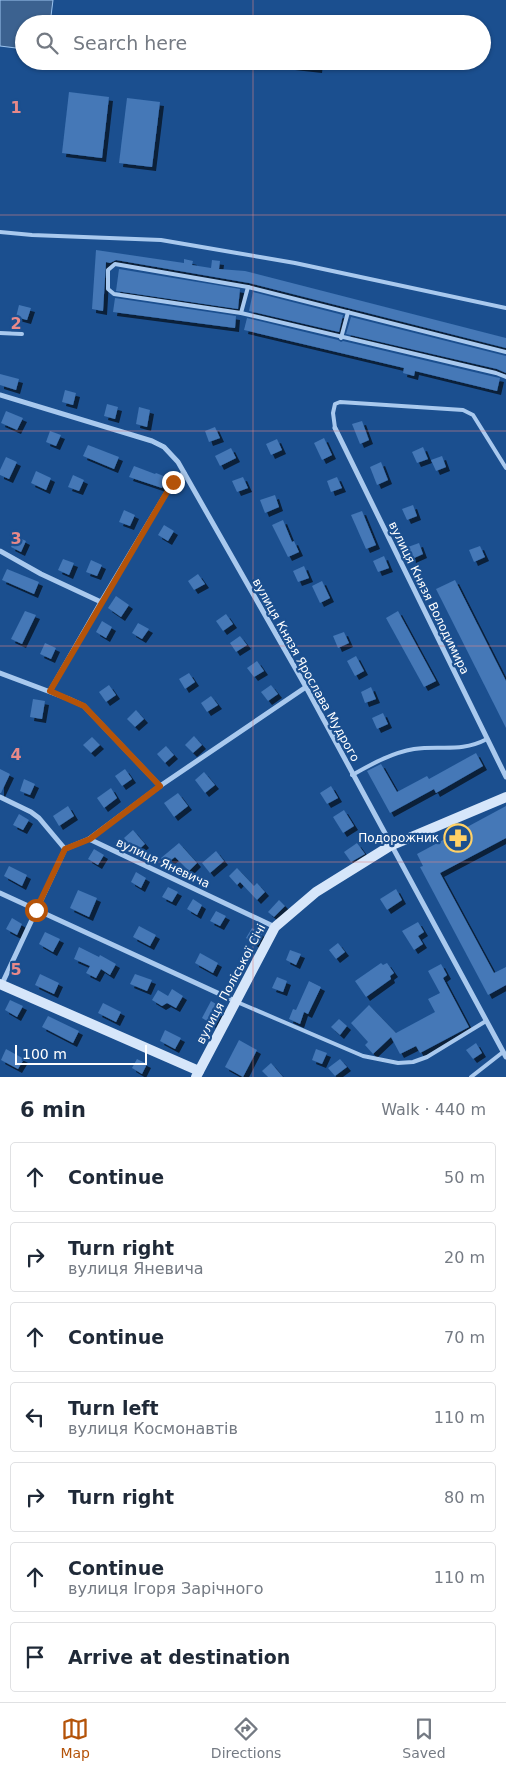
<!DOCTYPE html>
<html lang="en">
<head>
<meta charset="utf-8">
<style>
	:root { --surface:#fff; --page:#f2f2f3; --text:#1f2937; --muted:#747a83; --line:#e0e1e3; --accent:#b45309 }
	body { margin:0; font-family:"DejaVu Sans",sans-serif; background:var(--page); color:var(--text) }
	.scale { position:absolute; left:15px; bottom:12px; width:132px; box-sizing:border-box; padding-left:5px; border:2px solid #fff; border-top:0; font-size:14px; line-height:18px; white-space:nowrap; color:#fff; -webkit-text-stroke:4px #1b4f8f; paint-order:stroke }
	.stop { position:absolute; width:15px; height:15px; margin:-11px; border:4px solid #b45309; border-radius:50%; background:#fff }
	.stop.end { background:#b45309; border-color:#fff; box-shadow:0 1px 5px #0008 }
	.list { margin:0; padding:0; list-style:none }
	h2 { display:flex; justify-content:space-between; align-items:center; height:65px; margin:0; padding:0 20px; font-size:21px }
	h2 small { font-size:16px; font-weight:400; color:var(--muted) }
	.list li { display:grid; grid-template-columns:32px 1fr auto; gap:15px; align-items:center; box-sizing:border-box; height:70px; margin:0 10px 10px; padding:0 10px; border:1px solid var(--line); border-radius:5px }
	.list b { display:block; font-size:19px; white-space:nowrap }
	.list p { margin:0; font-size:16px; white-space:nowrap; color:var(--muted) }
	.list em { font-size:16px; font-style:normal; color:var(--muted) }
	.icon { flex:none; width:28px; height:28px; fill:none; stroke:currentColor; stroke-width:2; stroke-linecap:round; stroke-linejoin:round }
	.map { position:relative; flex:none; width:506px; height:1077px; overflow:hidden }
	.search { position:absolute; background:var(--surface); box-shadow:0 1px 4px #0004; left:15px; right:15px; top:15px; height:55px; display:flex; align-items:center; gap:12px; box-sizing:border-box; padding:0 18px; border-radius:28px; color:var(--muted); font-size:19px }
	.sheet { height:625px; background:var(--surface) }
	nav { display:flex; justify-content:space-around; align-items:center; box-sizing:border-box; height:70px; border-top:1px solid var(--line); background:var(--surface); font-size:14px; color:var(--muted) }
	nav a { display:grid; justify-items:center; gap:2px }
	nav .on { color:var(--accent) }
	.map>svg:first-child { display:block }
</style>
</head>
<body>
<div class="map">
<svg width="506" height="1077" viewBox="0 0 506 1077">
	<defs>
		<filter id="shadow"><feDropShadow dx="4" dy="4" stdDeviation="0" flood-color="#0009"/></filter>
	</defs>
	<rect width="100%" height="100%" fill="#1b4f8f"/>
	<polygon fill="#3c6290" stroke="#9cc4f0" points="0,0 53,0 50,24 24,24 24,49 0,46"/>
	<g fill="#4478b7" filter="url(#shadow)">
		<polygon points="291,61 319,61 318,69 291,66"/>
		<polygon points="69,92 109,97 102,158 62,153"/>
		<polygon points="127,98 160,102 152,167 119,163"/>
		<polygon points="96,250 184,263 184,259 193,261 192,265 211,268 212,260 220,261 219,269 245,271 506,338 506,348 249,283 116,260 110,263 106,262 103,311 92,309"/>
		<polygon points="119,269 240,289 238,309 116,291"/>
		<polygon points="253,292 343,315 339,332 249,311"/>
		<polygon points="115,298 236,316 235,328 113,312"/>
		<polygon points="19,305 31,308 27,320 16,317"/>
		<polygon points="351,317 506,356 506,373 497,369 346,334"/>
		<polygon points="247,318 338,340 341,342 343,341 495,377 500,378 497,391 415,371 414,376 403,373 404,368 244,330"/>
		<polygon points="0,374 19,379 16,390 0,385"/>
		<polygon points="65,390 76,393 73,405 62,402"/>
		<polygon points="107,404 118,407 115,419 104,416"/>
		<polygon points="139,407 150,410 147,427 136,424"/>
		<polygon points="6,411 23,418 17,430 1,423"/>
		<polygon points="362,421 369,440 360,444 352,424"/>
		<polygon points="215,427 220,438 209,442 205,431"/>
		<polygon points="50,431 61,435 56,446 46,442"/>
		<polygon points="324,438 332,455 322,460 314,443"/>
		<polygon points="277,439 282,450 271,455 266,444"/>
		<polygon points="88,445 119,457 114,469 83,456"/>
		<polygon points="423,447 428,459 417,463 412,452"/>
		<polygon points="231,448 236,458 220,466 215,456"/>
		<polygon points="442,456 446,467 436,471 431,460"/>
		<polygon points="6,457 17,462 9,479 0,475 0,470"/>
		<polygon points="381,462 388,480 377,485 370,467"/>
		<polygon points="134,466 155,474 156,473 166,477 162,488 129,477"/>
		<polygon points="36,471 51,478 46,490 31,483"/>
		<polygon points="73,475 84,480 79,491 68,487"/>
		<polygon points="243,477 248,488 237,492 232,481"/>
		<polygon points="337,477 342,488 331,492 327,481"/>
		<polygon points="275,495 279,507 265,513 260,500"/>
		<polygon points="413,505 417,516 407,520 402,509"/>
		<polygon points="124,510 135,515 130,526 119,522"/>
		<polygon points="362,511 376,545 366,549 351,515"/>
		<polygon points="283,520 292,542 294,541 299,552 288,557 272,525"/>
		<polygon points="164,525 174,531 168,541 158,535"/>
		<polygon points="16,536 26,541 21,552 11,547"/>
		<polygon points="419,543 423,554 412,559 408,547"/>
		<polygon points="480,546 485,557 474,562 469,550"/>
		<polygon points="384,556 389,568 378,572 373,561"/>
		<polygon points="63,559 74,563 69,575 58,570"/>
		<polygon points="91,560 102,565 97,576 86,572"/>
		<polygon points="304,566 309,578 298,582 293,571"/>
		<polygon points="7,569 39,582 34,594 2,580"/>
		<polygon points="198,574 205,584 194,590 188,581"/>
		<polygon points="455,580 506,681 506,728 436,589"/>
		<polygon points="322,581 330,598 320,603 312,586"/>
		<polygon points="116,596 129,605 121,617 108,608"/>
		<polygon points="25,611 36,615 22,644 11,639"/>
		<polygon points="398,611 436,681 424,687 386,618"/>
		<polygon points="226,614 233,624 223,631 216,621"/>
		<polygon points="102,621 112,627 106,638 96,632"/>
		<polygon points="138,623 149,629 142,639 132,633"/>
		<polygon points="344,632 349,643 338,648 333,636"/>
		<polygon points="240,636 247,645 236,652 230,643"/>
		<polygon points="45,643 56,648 51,659 40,654"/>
		<polygon points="356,656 364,671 355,676 347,661"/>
		<polygon points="257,661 264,671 254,677 247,668"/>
		<polygon points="189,673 195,682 185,689 179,679"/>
		<polygon points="109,685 116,695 106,702 99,692"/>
		<polygon points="271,685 278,694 268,701 261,692"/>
		<polygon points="371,687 376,699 365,703 361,692"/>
		<polygon points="211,696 218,705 207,712 201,703"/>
		<polygon points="33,699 45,701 42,719 30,717"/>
		<polygon points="136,710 144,719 135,727 127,719"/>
		<polygon points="383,713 388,724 377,729 372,718"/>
		<polygon points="194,736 202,745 193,753 185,745"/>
		<polygon points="92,737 100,745 91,753 83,745"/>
		<polygon points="166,746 174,755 165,763 157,754"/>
		<polygon points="476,753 483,766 436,793 434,789 390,813 367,771 381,764 397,792 427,776 429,779"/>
		<polygon points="0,769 10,774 1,793 0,793"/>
		<polygon points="125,769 132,779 122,786 115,776"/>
		<polygon points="204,772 215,785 205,793 195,780"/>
		<polygon points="24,779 35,784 30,795 20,791"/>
		<polygon points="331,786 338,798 327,804 320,793"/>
		<polygon points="111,788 117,798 104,808 97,798"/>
		<polygon points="178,793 188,806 174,817 164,803"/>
		<polygon points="68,806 74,816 59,826 53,816"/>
		<polygon points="506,806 506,838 440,873 494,973 506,967 506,985 488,995 420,867 423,866 417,854"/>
		<polygon points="344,810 354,826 343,833 333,817"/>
		<polygon points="19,814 29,820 23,830 13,825"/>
		<polygon points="133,830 145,844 136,852 124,838"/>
		<polygon points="179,843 197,863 189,871 175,857 166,864 161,858"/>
		<polygon points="357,843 365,854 351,862 344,852"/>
		<polygon points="94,849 104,855 98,865 88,859"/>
		<polygon points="216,851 224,861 210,873 202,863"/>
		<polygon points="9,866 27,875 22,886 4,876"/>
		<polygon points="237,868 254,886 257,883 265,892 257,900 240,882 237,885 229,876"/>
		<polygon points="136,872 146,878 141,888 131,882"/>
		<polygon points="168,887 178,892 172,902 162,897"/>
		<polygon points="396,889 402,900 387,910 380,899"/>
		<polygon points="78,890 97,898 89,917 70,908"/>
		<polygon points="193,899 202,905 197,915 187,909"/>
		<polygon points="279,900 285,906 274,917 268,912"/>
		<polygon points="216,911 226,916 220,926 210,921"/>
		<polygon points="12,918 22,924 17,935 6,929"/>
		<polygon points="418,922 424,932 418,936 423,944 414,950 402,931"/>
		<polygon points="139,926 156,935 150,946 133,937"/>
		<polygon points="252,928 262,934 256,944 246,938"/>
		<polygon points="45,932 60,939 53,952 39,944"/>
		<polygon points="338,943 345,952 336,959 329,950"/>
		<polygon points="79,947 99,957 100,955 116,964 110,975 101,969 96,978 86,973 90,966 74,959"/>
		<polygon points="290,950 301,954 296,965 286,960"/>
		<polygon points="200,953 218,963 213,973 195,963"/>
		<polygon points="381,963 383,965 387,963 394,973 390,976 391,979 366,997 355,981"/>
		<polygon points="441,964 447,975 443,978 469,1027 420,1053 416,1046 400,1054 391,1037 373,1054 365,1045 368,1042 351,1023 369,1005 396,1033 435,1012 428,999 440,993 428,971"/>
		<polygon points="40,974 59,983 54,994 35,985"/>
		<polygon points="135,974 152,980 147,991 130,984"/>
		<polygon points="277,977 287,981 283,992 272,988"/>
		<polygon points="309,981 321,987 308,1014 304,1012 300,1024 289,1019 293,1009 296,1010"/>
		<polygon points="172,989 183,996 176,1008 167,1003 162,1006 152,1000 158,990 168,996"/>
		<polygon points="10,1000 23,1006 17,1017 5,1010"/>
		<polygon points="211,1001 221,1007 212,1024 202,1018"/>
		<polygon points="103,1003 121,1012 116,1022 98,1013"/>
		<polygon points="48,1016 79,1031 73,1043 42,1027"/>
		<polygon points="339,1019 347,1026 340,1035 331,1027"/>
		<polygon points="165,1030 181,1038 175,1049 160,1041"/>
		<polygon points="239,1040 257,1050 243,1077 225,1067"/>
		<polygon points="476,1043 482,1053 473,1059 466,1050"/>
		<polygon points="6,1049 24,1059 18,1069 1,1060"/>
		<polygon points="316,1049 327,1053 322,1064 312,1060"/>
		<polygon points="137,1059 147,1064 142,1074 132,1068"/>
		<polygon points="340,1059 347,1067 335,1076 328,1068"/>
		<polygon points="271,1063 283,1077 268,1077 262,1071"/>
	</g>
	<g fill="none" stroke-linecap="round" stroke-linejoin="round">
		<g stroke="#a9c9ee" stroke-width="4">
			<polyline points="0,232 32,235 161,240 295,263 506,308"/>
			<polyline points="241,313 248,287"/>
			<polyline points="0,333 22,334"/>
			<polyline points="341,338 348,312"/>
			<polyline points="506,352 248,287 115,264 108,270 108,289 114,294 241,313 496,373 506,377"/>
			<polyline points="335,428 333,413 335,404 340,402 463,410 473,415 506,468"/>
			<path d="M 352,775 C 372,764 391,753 414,749 C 442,745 460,753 487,739"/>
			<polyline points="237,1002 363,1056 398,1063 413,1062 427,1057 486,1021"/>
			<polyline points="471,1077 503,1052"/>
		</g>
		<g stroke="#a9c9ee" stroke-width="5">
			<polyline points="0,395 152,441 164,447 178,462 306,687 506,1057"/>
			<polyline points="335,428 506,777"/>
			<polyline points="0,551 41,574 101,602 173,482 184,473"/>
			<polyline points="0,673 69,699 84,706 160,786"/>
			<polyline points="50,691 101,602"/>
			<polyline points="0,797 31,812 39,818 65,849 89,839 275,927"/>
			<polyline points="89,839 160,786 306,687"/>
			<polyline points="0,893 235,1001"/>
			<polyline points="1,986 65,849"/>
		</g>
		<g stroke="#d6e6fa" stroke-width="10">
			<polyline points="0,984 199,1071"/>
			<polyline points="196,1077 275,927 316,892 390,846 506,797"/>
		</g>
	</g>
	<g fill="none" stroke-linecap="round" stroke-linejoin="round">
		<polyline stroke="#b45309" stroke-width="6" points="36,910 65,849 90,839 160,786 84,706 50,691 173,482"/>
	</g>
	<path fill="none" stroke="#e88989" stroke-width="1" stroke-opacity="0.55" d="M 253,0 L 253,24M 253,61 L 253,1077M 0,215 L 506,215M 0,431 L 506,431M 0,646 L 506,646M 0,862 L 506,862"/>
	<defs>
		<g id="pharmacy-ring" transform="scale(1.4375)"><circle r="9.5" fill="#1b4f8f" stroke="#ffd166" stroke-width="1.5"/><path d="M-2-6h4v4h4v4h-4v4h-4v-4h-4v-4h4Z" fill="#ffd166"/></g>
	</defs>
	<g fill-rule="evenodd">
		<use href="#pharmacy-ring" x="458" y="838"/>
	</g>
	<g text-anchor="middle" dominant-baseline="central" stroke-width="4.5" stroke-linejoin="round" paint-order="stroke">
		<g font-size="12" fill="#fff" stroke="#1b4f8f">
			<text transform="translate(429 598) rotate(64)">вулиця Князя Володимира</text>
			<text transform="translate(306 670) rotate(61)">вулиця Князя Ярослава Мудрого</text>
			<text transform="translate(163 863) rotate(25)">вулиця Яневича</text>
			<text transform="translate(231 984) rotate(-62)">вулиця Поліської Січі</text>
		</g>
		<g font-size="12" fill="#fff" stroke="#1b4f8f" text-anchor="end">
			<text x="439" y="838">Подорожник</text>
		</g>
	</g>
	<g font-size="16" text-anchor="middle" font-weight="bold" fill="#e88989" stroke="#1b4f8f" stroke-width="4.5" stroke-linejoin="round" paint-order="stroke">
		<text x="16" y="113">1</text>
		<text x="16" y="329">2</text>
		<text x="16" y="544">3</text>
		<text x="16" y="760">4</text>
		<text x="16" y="975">5</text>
	</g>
</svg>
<div class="scale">100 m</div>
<div class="stop" style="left:36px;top:910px"></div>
<div class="stop end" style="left:173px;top:482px"></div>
<div class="search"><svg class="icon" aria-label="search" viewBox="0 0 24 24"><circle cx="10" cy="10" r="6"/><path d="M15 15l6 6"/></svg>Search here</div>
</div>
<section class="sheet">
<h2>6 min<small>Walk · 440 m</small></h2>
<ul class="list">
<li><svg class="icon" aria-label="ahead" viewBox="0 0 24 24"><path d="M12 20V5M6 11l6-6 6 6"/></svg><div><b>Continue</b></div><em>50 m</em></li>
<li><svg class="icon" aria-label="right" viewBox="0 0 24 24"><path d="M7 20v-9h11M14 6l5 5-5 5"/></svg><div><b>Turn right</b><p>вулиця Яневича</p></div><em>20 m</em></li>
<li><svg class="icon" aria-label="ahead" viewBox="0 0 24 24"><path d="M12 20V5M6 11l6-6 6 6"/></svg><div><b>Continue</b></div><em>70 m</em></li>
<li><svg class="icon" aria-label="left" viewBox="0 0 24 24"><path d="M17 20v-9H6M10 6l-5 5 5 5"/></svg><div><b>Turn left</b><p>вулиця Космонавтів</p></div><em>110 m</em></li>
<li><svg class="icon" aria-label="right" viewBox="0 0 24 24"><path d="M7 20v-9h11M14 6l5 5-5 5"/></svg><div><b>Turn right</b></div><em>80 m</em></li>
<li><svg class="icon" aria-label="ahead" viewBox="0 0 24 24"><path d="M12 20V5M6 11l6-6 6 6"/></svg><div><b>Continue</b><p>вулиця Ігоря Зарічного</p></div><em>110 m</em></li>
<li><svg class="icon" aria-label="arrive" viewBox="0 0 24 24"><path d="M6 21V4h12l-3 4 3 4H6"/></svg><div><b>Arrive at destination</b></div></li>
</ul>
</section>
<nav>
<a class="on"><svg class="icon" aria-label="map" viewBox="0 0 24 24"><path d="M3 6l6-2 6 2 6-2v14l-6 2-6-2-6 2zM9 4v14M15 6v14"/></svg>Map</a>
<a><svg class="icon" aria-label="directions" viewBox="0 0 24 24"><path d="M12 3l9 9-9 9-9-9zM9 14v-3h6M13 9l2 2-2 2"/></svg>Directions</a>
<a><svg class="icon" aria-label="saved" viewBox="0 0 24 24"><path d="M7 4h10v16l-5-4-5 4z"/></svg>Saved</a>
</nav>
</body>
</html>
